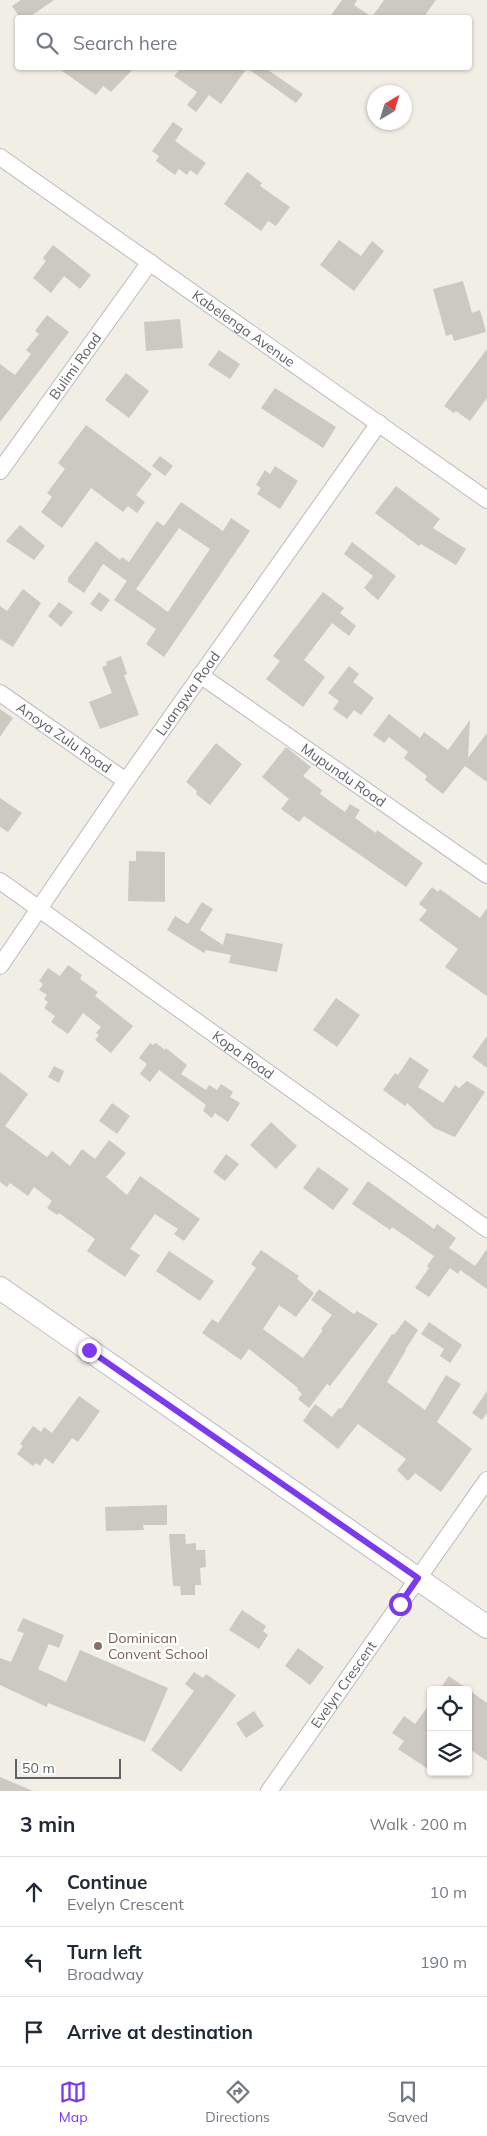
<!DOCTYPE html>
<html lang="en">
<head>
<meta charset="utf-8">
<style>
	:root { --surface:#fff; --page:#f6f6f7; --text:#1f2937; --muted:#747a83; --line:#e0e1e3; --accent:#7c3aed }
	body { margin:0; font-family:Mulish,sans-serif; background:var(--page); color:var(--text) }
	.controls { position:absolute; right:15px; bottom:15px; display:grid; overflow:hidden; border-radius:5px; box-shadow:0 1px 4px #0004 }
	.controls button { width:45px; height:45px; display:grid; place-items:center; padding:0; border:0; border-bottom:1px solid var(--line); background:var(--surface); color:var(--text); font:25px sans-serif }
	.compass { position:absolute; left:367px; top:85px; width:45px; height:45px; border-radius:50%; background:var(--surface); box-shadow:0 1px 4px #0004; rotate:38deg }
	.scale { position:absolute; left:15px; bottom:12px; width:106px; box-sizing:border-box; padding-left:5px; border:2px solid #5d6267; border-top:0; font-size:14px; line-height:18px; white-space:nowrap; color:#5d6267; -webkit-text-stroke:4px #fff; paint-order:stroke }
	.stop { position:absolute; width:15px; height:15px; margin:-11px; border:4px solid #7c3aed; border-radius:50%; background:#fff }
	.stop.end { background:#7c3aed; border-color:#fff; box-shadow:0 1px 5px #0008 }
	.list { margin:0; padding:0; list-style:none }
	h2 { display:flex; justify-content:space-between; align-items:center; height:65px; margin:0; padding:0 20px; font-size:21px }
	h2 small { font-size:16px; font-weight:400; color:var(--muted) }
	.list li { display:grid; grid-template-columns:32px 1fr auto; gap:15px; align-items:center; box-sizing:border-box; height:70px; padding:0 20px; border-top:1px solid var(--line) }
	.list b { display:block; font-size:19px; white-space:nowrap }
	.list p { margin:0; font-size:16px; white-space:nowrap; color:var(--muted) }
	.list em { font-size:16px; font-style:normal; color:var(--muted) }
	.icon { flex:none; width:28px; height:28px; fill:none; stroke:currentColor; stroke-width:2; stroke-linecap:round; stroke-linejoin:round }
	.map { position:relative; flex:none; width:487px; height:1791px; overflow:hidden }
	.search { position:absolute; background:var(--surface); box-shadow:0 1px 4px #0004; left:15px; right:15px; top:15px; height:55px; display:flex; align-items:center; gap:12px; box-sizing:border-box; padding:0 18px; border-radius:5px; color:var(--muted); font-size:19px }
	.sheet { height:275px; background:var(--surface) }
	nav { display:flex; justify-content:space-around; align-items:center; box-sizing:border-box; height:70px; border-top:1px solid var(--line); background:var(--surface); font-size:14px; color:var(--muted) }
	nav a { display:grid; justify-items:center; gap:2px }
	nav .on { color:var(--accent) }
	.map>svg:first-child { display:block }
</style>
</head>
<body>
<div class="map">
<svg width="487" height="1791" viewBox="0 0 487 1791">
	<rect width="100%" height="100%" fill="#f0eee5"/>
	<g fill="#ccc9c2" fill-rule="evenodd">
		<polygon points="21,0 54,0 28,18 20,18 12,6"/>
		<polygon points="342,0 357,0 354,5 372,17 384,0 436,0 423,18 329,18"/>
		<polygon points="58,68 134,68 111,92 103,86 96,95"/>
		<polygon points="181,68 265,68 303,94 296,103 247,68 221,104 209,95 196,112 187,105 197,92 174,76"/>
		<polygon points="173,122 183,129 175,141 206,163 197,175 190,170 187,175 179,169 175,175 156,161 159,156 152,151"/>
		<polygon points="247,172 262,183 260,186 290,207 276,226 268,221 261,231 224,204"/>
		<polygon points="339,240 361,256 372,241 384,251 354,291 320,265"/>
		<polygon points="53,245 91,275 80,289 64,276 51,293 33,278 46,261 43,258"/>
		<polygon points="463,281 472,313 480,310 486,332 454,341 452,334 446,336 433,289"/>
		<polygon points="47,315 69,332 0,422 0,364 15,375 31,354 26,350 39,334 35,331"/>
		<polygon points="180,319 183,348 146,351 144,322"/>
		<polygon points="487,349 487,398 470,421 456,411 454,413 444,406"/>
		<polygon points="219,350 240,364 230,379 208,365"/>
		<polygon points="126,373 149,391 129,418 105,400"/>
		<polygon points="275,388 336,427 323,448 261,408"/>
		<polygon points="86,425 152,474 136,495 145,502 137,513 128,506 123,512 91,488 62,528 41,512 52,497 47,493 65,469 58,463"/>
		<polygon points="160,456 173,466 165,476 152,466"/>
		<polygon points="275,466 298,481 280,509 257,494 261,488 256,485 265,470 270,474"/>
		<polygon points="396,486 440,519 433,528 466,549 456,565 421,544 419,546 375,513"/>
		<path d="M 181,502 L 223,531 L 231,518 L 250,531 L 164,657 L 146,644 L 156,629 L 114,600 L 127,581 L 103,564 L 84,593 L 68,582 L 68,578 L 96,541 L 120,560 L 122,557 L 129,562 L 157,521 L 164,526 ZM 179,528 L 210,549 L 168,612 L 136,589 Z"/>
		<polygon points="20,525 45,546 34,560 6,541"/>
		<polygon points="352,542 396,576 378,600 364,588 373,576 344,554"/>
		<polygon points="23,589 41,603 13,647 0,639 0,606 7,611"/>
		<polygon points="99,592 110,600 101,612 90,604"/>
		<polygon points="323,592 344,608 340,613 356,626 349,636 332,623 304,660 325,677 303,707 266,679 280,661 273,656"/>
		<polygon points="59,602 73,612 61,627 48,616"/>
		<polygon points="121,656 127,674 124,675 139,715 100,729 89,702 112,693 102,667 107,665 106,662"/>
		<polygon points="349,666 359,674 353,682 374,698 361,715 354,710 347,719 333,709 339,701 328,693"/>
		<polygon points="0,709 13,718 0,737"/>
		<polygon points="389,714 420,738 424,732 448,750 470,720 468,758 487,733 487,782 465,766 443,794 425,780 427,776 404,758 408,752 389,737 384,743 373,735"/>
		<polygon points="216,743 242,764 210,805 196,794 197,791 186,782"/>
		<polygon points="286,747 311,767 303,776 322,790 320,794 345,812 350,804 360,810 355,818 376,833 377,830 423,863 406,887 304,816 299,822 281,809 289,799 262,777"/>
		<polygon points="0,798 22,813 8,832 0,827"/>
		<polygon points="136,851 165,852 165,902 128,901 129,861 136,861"/>
		<polygon points="432,887 438,892 440,889 480,918 487,908 487,996 445,967 458,949 419,920 427,910 419,904"/>
		<polygon points="202,902 213,909 200,930 223,945 226,933 283,944 277,972 229,963 231,955 206,950 204,953 167,930 175,916 188,924"/>
		<polygon points="68,965 82,975 80,979 98,992 95,996 133,1026 111,1053 95,1040 99,1035 96,1033 101,1027 83,1013 68,1034 51,1022 55,1016 44,1008 48,1002 44,999 47,995 39,990 43,984 39,981 48,968 60,976"/>
		<polygon points="336,998 360,1015 337,1047 313,1030"/>
		<polygon points="487,1036 487,1068 472,1057"/>
		<polygon points="150,1043 153,1045 156,1043 165,1050 166,1048 187,1065 181,1074 206,1090 209,1085 217,1090 221,1084 233,1092 230,1097 240,1103 228,1122 215,1113 212,1118 203,1111 206,1105 159,1070 150,1082 140,1074 147,1064 139,1058"/>
		<polygon points="410,1057 429,1070 418,1087 443,1103 455,1085 459,1088 467,1081 485,1092 455,1137 434,1128 407,1103 405,1106 383,1090 395,1073 398,1075"/>
		<polygon points="54,1066 64,1071 59,1083 48,1077"/>
		<polygon points="0,1072 28,1094 5,1126 47,1157 52,1151 70,1166 82,1149 95,1159 109,1140 126,1153 106,1177 127,1195 140,1176 200,1219 184,1241 174,1234 178,1229 155,1214 130,1249 140,1255 125,1277 87,1251 95,1239 59,1213 57,1215 47,1208 52,1201 34,1187 28,1196 10,1183 7,1187 0,1182"/>
		<polygon points="112,1103 130,1116 117,1134 99,1121"/>
		<polygon points="271,1122 297,1146 276,1169 250,1145"/>
		<polygon points="226,1154 239,1164 225,1181 213,1172"/>
		<polygon points="318,1167 349,1189 333,1210 303,1188"/>
		<polygon points="368,1181 434,1229 437,1224 456,1238 449,1248 475,1266 487,1249 487,1289 460,1270 458,1274 450,1268 429,1297 415,1288 429,1268 427,1266 434,1256 392,1227 390,1230 352,1204"/>
		<polygon points="261,1250 299,1276 297,1279 314,1293 296,1317 279,1305 263,1329 303,1358 323,1330 321,1329 332,1315 311,1300 319,1289 354,1314 357,1311 378,1324 330,1386 327,1384 309,1408 298,1399 302,1394 297,1389 298,1388 249,1349 241,1360 202,1333 212,1319 218,1323 256,1268 251,1264"/>
		<polygon points="169,1251 214,1281 200,1301 156,1271"/>
		<polygon points="405,1320 418,1330 405,1350 406,1350 387,1382 425,1410 446,1375 461,1384 437,1422 472,1449 441,1492 415,1473 408,1481 397,1470 406,1459 358,1424 338,1449 303,1421 315,1404 332,1417 339,1408 341,1409 392,1334 394,1335"/>
		<polygon points="429,1322 462,1345 450,1363 440,1356 444,1349 421,1334"/>
		<polygon points="487,1391 487,1413 482,1420 472,1413"/>
		<polygon points="79,1396 100,1411 78,1442 72,1438 53,1464 45,1458 40,1466 36,1463 33,1466 17,1454 23,1446 20,1444 33,1426 41,1432 44,1427 52,1433"/>
		<polygon points="167,1505 167,1525 143,1525 144,1530 106,1531 105,1507"/>
		<polygon points="169,1534 185,1534 186,1544 196,1543 196,1550 205,1550 206,1567 200,1568 201,1585 195,1585 195,1595 181,1595 180,1586 173,1586"/>
		<polygon points="242,1610 266,1626 263,1631 268,1635 259,1649 229,1630"/>
		<polygon points="23,1618 64,1635 59,1648 49,1644 38,1669 66,1682 80,1650 168,1688 145,1742 48,1703 47,1707 0,1685 0,1658 11,1662 24,1633 17,1631"/>
		<polygon points="298,1648 324,1667 310,1685 285,1666"/>
		<polygon points="194,1672 203,1678 206,1674 236,1695 181,1772 151,1750 194,1691 185,1684"/>
		<polygon points="449,1676 487,1703 487,1761 468,1748 468,1690 439,1690"/>
		<polygon points="431,1702 431,1771 398,1749 404,1741 392,1733 404,1716 415,1724"/>
		<polygon points="254,1711 264,1726 246,1738 236,1723"/>
		<polygon points="0,1777 33,1791 0,1791"/>
	</g>
	<g fill="none" stroke-linecap="round" stroke-linejoin="round">
		<g stroke="#b8bbc0" stroke-width="18">
			<g id="street">
				<path id="s1" d="M 0,157 L 487,500"/>
				<path id="s2" d="M 0,471 L 150,262"/>
				<path id="s3" d="M 200,675 L 487,875"/>
				<path id="s4" d="M 0,693 L 126,781"/>
				<path id="s5" d="M 0,881 L 487,1229"/>
				<path id="s6" d="M 0,966 L 126,781 L 379,423"/>
				<path id="s7" d="M 269,1791 L 487,1480"/>
			</g>
		</g>
		<g stroke="#b9bcc2" stroke-width="24">
			<polyline id="secondary" points="0,1288 487,1627"/>
		</g>
		<use href="#street" stroke="#fff" stroke-width="16"/>
		<use href="#secondary" stroke="#fff" stroke-width="22"/>
	</g>
	<g fill="none" stroke-linecap="round" stroke-linejoin="round">
		<polyline stroke="#7c3aed" stroke-width="6" points="89,1350 418,1578 400,1604"/>
	</g>
	<circle fill="#8d6e63" stroke="#fff" stroke-width="2" cx="98" cy="1646" r="5"/>
	<g text-anchor="middle" dominant-baseline="central" stroke-width="4.5" stroke-linejoin="round" paint-order="stroke">
		<g font-size="14" fill="#5d6267" stroke="#fff">
			<text stroke="none"><textPath href="#s1" startOffset="298">Kabelenga Avenue</textPath></text>
			<text stroke="none"><textPath href="#s2" startOffset="129">Bulimi Road</textPath></text>
			<text stroke="none"><textPath href="#s6" startOffset="331">Luangwa Road</textPath></text>
			<text stroke="none"><textPath href="#s4" startOffset="78">Anoya Zulu Road</textPath></text>
			<text stroke="none"><textPath href="#s3" startOffset="175">Mupundu Road</textPath></text>
			<text stroke="none"><textPath href="#s5" startOffset="299">Kopa Road</textPath></text>
			<text stroke="none"><textPath href="#s7" startOffset="130">Evelyn Crescent</textPath></text>
		</g>
		<g font-size="14" fill="#785e54" stroke="#fff" text-anchor="start">
			<text x="108" y="1638">Dominican<tspan x="108" dy="16">Convent School</tspan></text>
		</g>
	</g>
</svg>
<div class="controls">
<button><svg class="icon" aria-label="locate" viewBox="0 0 24 24"><circle cx="12" cy="12" r="6"/><path d="M12 2v4M12 18v4M2 12h4M18 12h4"/></svg></button>
<button><svg class="icon" aria-label="layers" viewBox="0 0 24 24"><path d="M12 4l9 5-9 5-9-5zM3 14l9 5 9-5"/></svg></button>
</div>
<svg class="compass" viewBox="-18 -18 36 36"><path d="M0-13l5 13h-10z" fill="#e53935"/><path d="M0 13l5-13h-10z" fill="#747a83"/></svg>
<div class="scale">50 m</div>
<div class="stop" style="left:400px;top:1604px"></div>
<div class="stop end" style="left:89px;top:1350px"></div>
<div class="search"><svg class="icon" aria-label="search" viewBox="0 0 24 24"><circle cx="10" cy="10" r="6"/><path d="M15 15l6 6"/></svg>Search here</div>
</div>
<section class="sheet">
<h2>3 min<small>Walk · 200 m</small></h2>
<ul class="list">
<li><svg class="icon" aria-label="ahead" viewBox="0 0 24 24"><path d="M12 20V5M6 11l6-6 6 6"/></svg><div><b>Continue</b><p>Evelyn Crescent</p></div><em>10 m</em></li>
<li><svg class="icon" aria-label="left" viewBox="0 0 24 24"><path d="M17 20v-9H6M10 6l-5 5 5 5"/></svg><div><b>Turn left</b><p>Broadway</p></div><em>190 m</em></li>
<li><svg class="icon" aria-label="arrive" viewBox="0 0 24 24"><path d="M6 21V4h12l-3 4 3 4H6"/></svg><div><b>Arrive at destination</b></div></li>
</ul>
</section>
<nav>
<a class="on"><svg class="icon" aria-label="map" viewBox="0 0 24 24"><path d="M3 6l6-2 6 2 6-2v14l-6 2-6-2-6 2zM9 4v14M15 6v14"/></svg>Map</a>
<a><svg class="icon" aria-label="directions" viewBox="0 0 24 24"><path d="M12 3l9 9-9 9-9-9zM9 14v-3h6M13 9l2 2-2 2"/></svg>Directions</a>
<a><svg class="icon" aria-label="saved" viewBox="0 0 24 24"><path d="M7 4h10v16l-5-4-5 4z"/></svg>Saved</a>
</nav>
</body>
</html>
